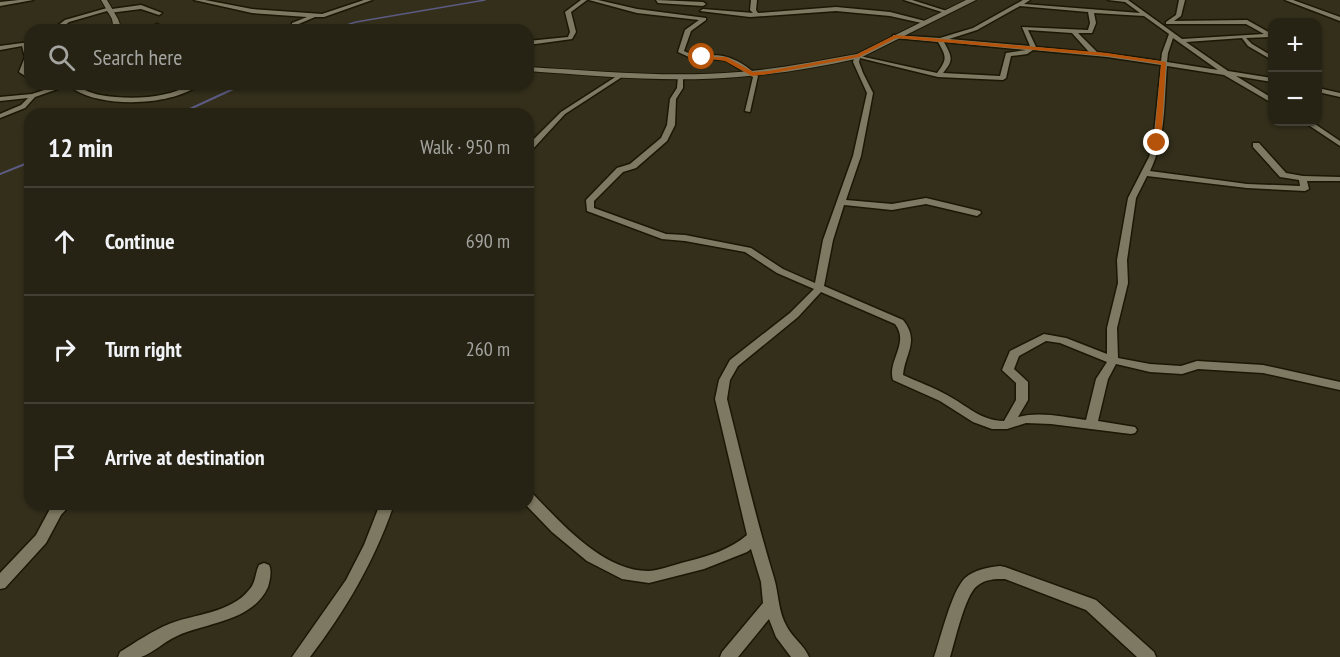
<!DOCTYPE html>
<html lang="en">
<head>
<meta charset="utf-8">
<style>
	:root { --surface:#262314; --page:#322f22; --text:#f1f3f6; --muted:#a4a4a0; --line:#424034 }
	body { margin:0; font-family:"PT Sans Narrow",sans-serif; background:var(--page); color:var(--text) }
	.controls { position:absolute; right:18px; top:18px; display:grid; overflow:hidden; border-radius:12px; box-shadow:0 2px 4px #0004 }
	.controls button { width:54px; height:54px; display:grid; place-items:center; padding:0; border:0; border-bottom:2px solid var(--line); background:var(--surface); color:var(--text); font:30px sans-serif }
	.stop { position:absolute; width:18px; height:18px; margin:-14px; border:4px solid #b45309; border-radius:50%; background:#fff }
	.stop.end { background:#b45309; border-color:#fff; box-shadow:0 2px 6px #0008 }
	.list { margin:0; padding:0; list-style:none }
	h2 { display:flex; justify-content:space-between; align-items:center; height:78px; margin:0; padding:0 24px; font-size:26px }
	h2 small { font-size:20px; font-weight:400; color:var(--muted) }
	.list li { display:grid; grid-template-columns:39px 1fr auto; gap:18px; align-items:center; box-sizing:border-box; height:108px; padding:0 24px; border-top:2px solid var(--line) }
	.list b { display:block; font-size:22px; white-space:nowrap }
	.list em { font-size:20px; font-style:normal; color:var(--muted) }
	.icon { flex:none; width:33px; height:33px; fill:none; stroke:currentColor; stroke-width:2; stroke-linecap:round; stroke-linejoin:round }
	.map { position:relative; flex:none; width:1340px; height:657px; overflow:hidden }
	.search { position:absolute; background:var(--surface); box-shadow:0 2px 4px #0004; left:24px; top:24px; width:510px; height:66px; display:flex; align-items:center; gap:15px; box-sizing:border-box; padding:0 21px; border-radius:18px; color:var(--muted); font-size:22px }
	.panel { position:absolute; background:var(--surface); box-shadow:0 2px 4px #0004; left:24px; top:108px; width:510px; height:402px; border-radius:18px }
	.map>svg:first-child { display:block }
</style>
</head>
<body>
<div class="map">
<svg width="1340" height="657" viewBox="0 0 1340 657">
	<rect width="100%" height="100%" fill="#332f1b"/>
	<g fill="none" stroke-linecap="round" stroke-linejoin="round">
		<polyline stroke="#5c5b83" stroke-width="1.5" points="331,30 356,22 485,0"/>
		<g stroke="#5c5b83" stroke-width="2">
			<polyline points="179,114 244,84"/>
			<polyline points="0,174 30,162"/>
		</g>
		<g stroke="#1b1704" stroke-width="3">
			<g id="minor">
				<polygon points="19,0 33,0 0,6 0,2"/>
				<polygon points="194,0 205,0 252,9 322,14 364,0 372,0 324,17 315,17 294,26 292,25 292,23 307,17 252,13"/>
				<polygon points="581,0 587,0 571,12 576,32 572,39 528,45 528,41 568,37 570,32 565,12"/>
				<path d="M 589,0 L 598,0 L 637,9 L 706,18 L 706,20 L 691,31 L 684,51 C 697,58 710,54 723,56 C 737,59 748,67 758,76 L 750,112 L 745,111 L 753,77 L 751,76 L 725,60 L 691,58 L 678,52 L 685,30 L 699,20 L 637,13 Z"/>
				<polygon points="656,0 703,2 706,4 703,6 658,3"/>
				<polygon points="751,0 757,0 756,10 758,13 836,7 890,12 929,22 926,24 890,16 836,11 750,17 700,11 703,9 753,13 750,10"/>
				<polygon points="904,0 912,0 950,12 945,13"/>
				<path d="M 1023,0 L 1030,0 L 1024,4 L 1140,13 L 1125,2 L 1108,0 L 1128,0 L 1182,39 L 1264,34 L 1246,24 L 1166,24 L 1166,22 L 1176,15 L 1179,0 L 1185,0 L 1181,16 L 1174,21 L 1247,20 L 1272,34 L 1271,37 L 1246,38 L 1252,44 L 1272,56 L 1272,60 L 1248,46 L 1242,38 L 1186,42 L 1228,71 L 1272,78 L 1272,82 L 1236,76 L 1272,98 L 1272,103 L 1224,75 L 1167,66 C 1164,101 1166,139 1150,171 L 1247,184 L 1300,186 L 1299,180 L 1280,177 L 1253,147 L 1253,143 L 1259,143 L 1286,173 L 1303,176 L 1340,177 L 1340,181 L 1307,181 L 1309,189 L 1305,191 L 1247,188 L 1147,176 L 1136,198 L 1127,260 L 1128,283 L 1117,328 L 1118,358 L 1150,364 L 1181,366 L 1197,361 L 1263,365 L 1340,382 L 1340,390 L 1263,373 L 1198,369 L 1182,374 L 1150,372 L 1116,364 L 1108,379 L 1098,421 L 1135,427 L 1137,430 L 1135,433 L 1131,434 L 1051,424 L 1026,423 L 1007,429 L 992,429 L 973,422 L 940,401 L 893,380 C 887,361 910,343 895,324 L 821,292 L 798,317 L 738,366 L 730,380 L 727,399 C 742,459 756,519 774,578 C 779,595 778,612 787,627 C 793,638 804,645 809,657 L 791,657 L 776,637 L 769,619 L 738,657 L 720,657 L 722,652 L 763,603 L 761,582 L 751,549 L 747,552 L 704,569 L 649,583 L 622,579 L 587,561 L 552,532 L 525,504 L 528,504 L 528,493 L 533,494 C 561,523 604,572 649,571 C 661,570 676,564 689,561 C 709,556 731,549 747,535 L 715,399 L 719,380 L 730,360 L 790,313 L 814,289 L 777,273 L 745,252 L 685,241 L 662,239 L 587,211 L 586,200 L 617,168 L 630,164 L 661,138 L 667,125 L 670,99 L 677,88 L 678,76 L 683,75 L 683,88 L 676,99 L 675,125 L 667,141 L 636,168 L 623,172 L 594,201 L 594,208 L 666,234 L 685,235 L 751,248 L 783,269 L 815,283 L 823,240 L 853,156 L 867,93 L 853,62 L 855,55 L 937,73 C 948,59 946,56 938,42 L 895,38 L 893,37 L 893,35 L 940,38 L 973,28 ZM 1020,6 L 1088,12 L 1090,23 L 1088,30 L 1022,27 L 1030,46 L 949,39 L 977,30 ZM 1094,13 L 1144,16 L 1169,34 L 1162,53 L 1161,61 L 1097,52 L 1078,33 L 1092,33 L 1096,23 ZM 1028,30 L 1072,33 L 1089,52 L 1036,47 ZM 1173,38 L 1218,70 L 1167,62 L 1168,53 ZM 944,42 L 1026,50 L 1006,53 L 1000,76 L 943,73 C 954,60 952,57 944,42 ZM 1033,50 L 1107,57 L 1161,65 L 1153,143 L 1149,157 L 1128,198 L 1117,260 L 1118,283 L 1107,328 L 1107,354 L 1066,338 L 1044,334 L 1010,351 L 1002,370 L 1016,383 L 1016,400 L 1004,421 C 981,421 966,405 947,395 C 933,387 918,382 903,375 C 905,353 920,341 903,320 L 824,286 L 833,240 L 844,205 L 892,210 L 926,204 L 977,216 L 981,213 L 980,211 L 926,198 L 892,204 L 846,200 L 861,156 L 873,93 L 863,73 L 859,62 L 860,58 L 938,77 L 1003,80 L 1006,78 L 1011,56 L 1027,54 ZM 1046,341 L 1060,343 L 1107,362 L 1096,379 L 1086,420 C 1065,417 1039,411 1018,417 L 1028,400 L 1028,382 L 1014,369 L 1019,356 Z"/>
				<polygon points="1285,0 1293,0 1340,17 1340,21"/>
				<polygon points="141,5 162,13 159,15 141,9 109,13 107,11 69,22 59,30 52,30 65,20 107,8 112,9"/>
				<polygon points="157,24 167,29 168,30 161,30 155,27 155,25"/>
				<polygon points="30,42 30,44 27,47 30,60 25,71 30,74 30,79 19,72 25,57 22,46 0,50 0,46"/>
				<polygon points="620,74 625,75 565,114 531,151 528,151 528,145 561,112"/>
				<polygon points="63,84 72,84 35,97 25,108 0,118 0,114 21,105 28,98 0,101 0,97 32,94"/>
				<path d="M 192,84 L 200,84 C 173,106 104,108 75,90 L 78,88 C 86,90 93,94 100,95 C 130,100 166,99 192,84 Z"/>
				<polygon points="1318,88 1340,93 1340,97 1318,92"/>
				<polygon points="1304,122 1312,122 1340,141 1340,146"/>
				<polygon points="55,504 71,504 61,515 46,543 5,588 0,589 0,573 36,535 51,507"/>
				<path d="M 380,504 L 394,504 C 375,560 346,610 310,657 L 292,657 L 346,580 L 364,545 Z"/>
				<path d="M 264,563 L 269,565 C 272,571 270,580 268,587 C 252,622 208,622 177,636 C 165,641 153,653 141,657 C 135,657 125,657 118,657 L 120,652 C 136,642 152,631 169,624 C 194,614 231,613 249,590 C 256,583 255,573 259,565 Z"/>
				<path d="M 1000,566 L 1005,567 L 1096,600 L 1154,652 L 1156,657 L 1137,657 L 1086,610 L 1005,579 C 995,579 985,579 977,586 C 965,595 955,641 950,657 L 934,657 C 941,638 951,592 965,578 C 974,570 988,567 1000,566 Z"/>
			</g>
		</g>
		<g stroke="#1b1704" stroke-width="2">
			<g id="tertiary">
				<polygon points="101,0 107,0 118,19 122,30 114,30 112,19"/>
				<path d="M 857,54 L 860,54 L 860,58 C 820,67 779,74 738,77 C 668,83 598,76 528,71 L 528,67 C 598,71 669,78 739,72 C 779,69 818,61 857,54 Z"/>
			</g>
		</g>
		<g stroke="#1b1704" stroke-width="2">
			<polygon id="secondary" points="966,0 976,0 860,58 853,56"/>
		</g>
		<use href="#minor" fill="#7e7962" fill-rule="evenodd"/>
		<use href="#tertiary" fill="#7e7962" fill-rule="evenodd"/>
		<use href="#secondary" fill="#7e7962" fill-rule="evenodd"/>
	</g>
	<polygon fill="#b45309" points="895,35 1107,53 1166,62 1161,143 1157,145 1154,143 1161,64 1107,56 896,38 859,57 768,74 752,76 725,61 699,57 726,57 753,72 768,71 856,55"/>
</svg>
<div class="controls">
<button>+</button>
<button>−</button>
</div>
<div class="stop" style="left:702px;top:57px"></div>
<div class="stop end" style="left:1157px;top:143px"></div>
<div class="search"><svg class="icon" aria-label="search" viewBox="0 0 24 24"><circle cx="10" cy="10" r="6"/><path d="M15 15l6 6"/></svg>Search here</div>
<section class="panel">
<h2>12 min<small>Walk · 950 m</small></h2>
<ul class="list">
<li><svg class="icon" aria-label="ahead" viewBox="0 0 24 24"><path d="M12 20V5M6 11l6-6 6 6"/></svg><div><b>Continue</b></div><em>690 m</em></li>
<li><svg class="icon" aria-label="right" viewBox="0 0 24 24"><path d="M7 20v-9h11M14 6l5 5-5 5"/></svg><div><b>Turn right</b></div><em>260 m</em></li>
<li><svg class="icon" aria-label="arrive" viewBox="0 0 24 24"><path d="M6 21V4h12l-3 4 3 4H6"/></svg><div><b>Arrive at destination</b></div></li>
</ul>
</section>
</div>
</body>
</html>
